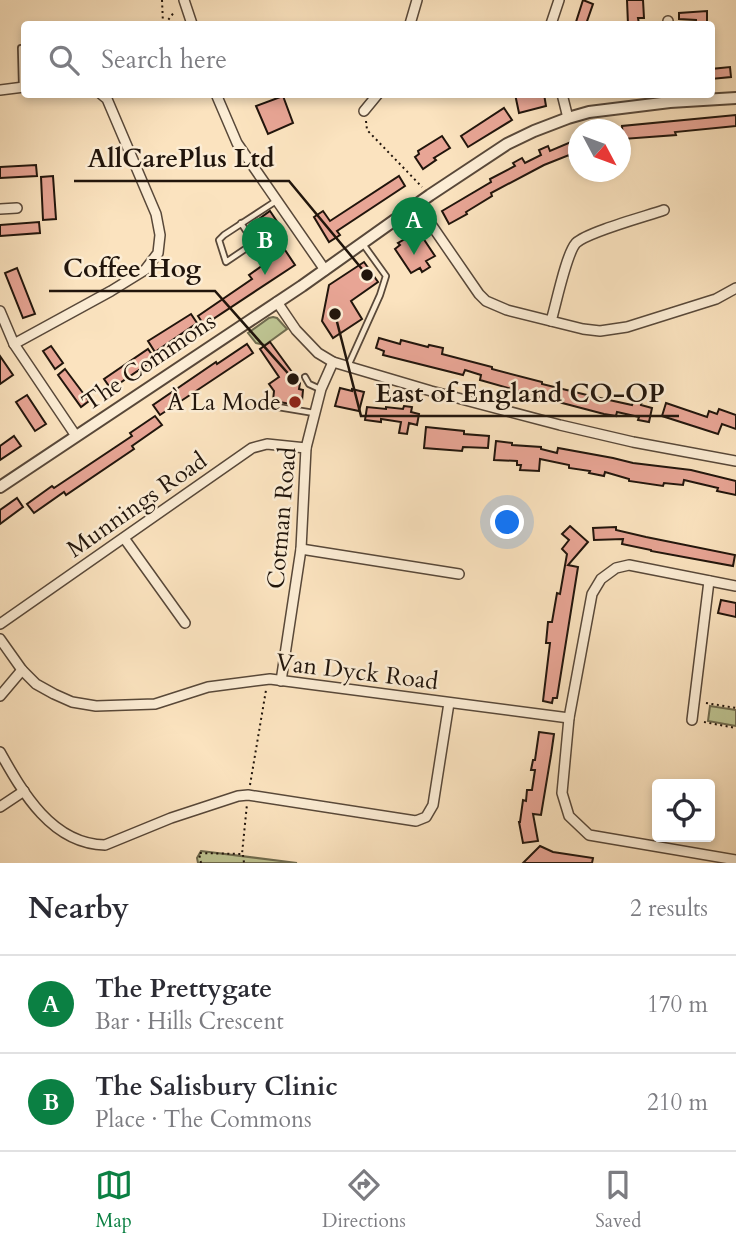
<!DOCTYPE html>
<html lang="en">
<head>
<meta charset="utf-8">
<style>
	:root { --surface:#fff; --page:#f2f2f3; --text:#2b2b33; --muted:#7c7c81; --line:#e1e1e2; --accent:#0b8043 }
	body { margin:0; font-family:Cardo,serif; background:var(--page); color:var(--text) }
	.controls { position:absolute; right:21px; bottom:21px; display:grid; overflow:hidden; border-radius:7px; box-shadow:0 4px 10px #0003 }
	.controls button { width:63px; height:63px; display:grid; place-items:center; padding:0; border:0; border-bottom:2px solid var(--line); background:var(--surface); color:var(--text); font:35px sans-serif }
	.compass { position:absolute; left:568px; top:119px; width:63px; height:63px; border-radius:50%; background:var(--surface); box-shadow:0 4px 10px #0003; rotate:131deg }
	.you { position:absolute; left:508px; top:523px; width:24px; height:24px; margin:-18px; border:5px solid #fff; border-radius:50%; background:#1a73e8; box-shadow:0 0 0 10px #1a73e833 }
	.badge { display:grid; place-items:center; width:46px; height:46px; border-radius:50%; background:var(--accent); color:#fff; font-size:23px; font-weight:700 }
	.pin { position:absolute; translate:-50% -58px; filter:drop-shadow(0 2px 4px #0008) }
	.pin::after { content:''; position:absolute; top:37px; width:24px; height:21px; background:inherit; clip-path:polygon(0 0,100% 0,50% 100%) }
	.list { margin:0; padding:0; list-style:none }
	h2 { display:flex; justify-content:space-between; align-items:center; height:91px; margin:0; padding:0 28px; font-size:30px }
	h2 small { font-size:23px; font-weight:400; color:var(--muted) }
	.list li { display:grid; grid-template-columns:46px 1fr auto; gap:21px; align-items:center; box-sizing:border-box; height:98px; padding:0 28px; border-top:2px solid var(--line) }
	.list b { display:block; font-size:26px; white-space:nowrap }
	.list p { margin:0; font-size:23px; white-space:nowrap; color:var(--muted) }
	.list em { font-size:23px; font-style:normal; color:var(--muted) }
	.icon { flex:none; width:38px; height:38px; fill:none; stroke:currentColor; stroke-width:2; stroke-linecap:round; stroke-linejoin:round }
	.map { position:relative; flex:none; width:736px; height:863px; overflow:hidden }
	.search { position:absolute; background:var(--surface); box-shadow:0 4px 10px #0003; left:21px; right:21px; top:21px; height:77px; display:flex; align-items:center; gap:18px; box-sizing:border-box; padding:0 24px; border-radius:7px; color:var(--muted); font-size:26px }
	.sheet { height:287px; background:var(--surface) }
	nav { display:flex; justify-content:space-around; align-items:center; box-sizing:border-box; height:98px; border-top:2px solid var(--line); background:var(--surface); font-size:19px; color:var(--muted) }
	nav a { display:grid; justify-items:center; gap:4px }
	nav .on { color:var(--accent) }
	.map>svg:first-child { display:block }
</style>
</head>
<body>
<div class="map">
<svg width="736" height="863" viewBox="0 0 736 863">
	<rect width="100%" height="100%" fill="#fbe3bf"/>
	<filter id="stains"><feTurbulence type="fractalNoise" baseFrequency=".00286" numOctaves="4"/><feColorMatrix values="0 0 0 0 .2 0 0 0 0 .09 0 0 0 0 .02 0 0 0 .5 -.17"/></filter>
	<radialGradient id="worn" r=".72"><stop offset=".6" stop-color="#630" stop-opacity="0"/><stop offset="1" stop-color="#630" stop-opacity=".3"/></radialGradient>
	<g fill="#bec492" stroke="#706c4f" stroke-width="2">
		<polygon points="273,317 277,318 287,329 265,345 256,343 248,333 269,318"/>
		<polygon points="710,706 736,710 736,726 708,721"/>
		<polygon points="201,851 297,863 198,863 197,858"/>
	</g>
	<g fill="#e8a595" stroke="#21150c" stroke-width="2">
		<polygon points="583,0 593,4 586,24 576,22"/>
		<polygon points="627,0 643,0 644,18 638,18 639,24 628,24"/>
		<polygon points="707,11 707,24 696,24 696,20 679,19 679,13"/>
		<polygon points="730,67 731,77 711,79 711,69"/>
		<polygon points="515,94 544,94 546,106 519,113"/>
		<polygon points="283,96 293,123 268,134 256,106"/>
		<polygon points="504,108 512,120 468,147 461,136"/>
		<polygon points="736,115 736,126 675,132 676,135 623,139 622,126"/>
		<polygon points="442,136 450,148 434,158 436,160 423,169 415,157 419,154 418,151"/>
		<polygon points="578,139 578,158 571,160 569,155 544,165 491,193 492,196 466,212 467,214 449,224 442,211 491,182 490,179 515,166 513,163 522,158 525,163 541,155 539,150 548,146 550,151"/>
		<polygon points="36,165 37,176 0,178 0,167"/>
		<polygon points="53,176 56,219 43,220 41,177"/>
		<polygon points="399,176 405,186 337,231 340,235 329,242 314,217 323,211 330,221"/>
		<polygon points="270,211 280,226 279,232 281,235 277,238 295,265 204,325 198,316 252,279 249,275 270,260 249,226"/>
		<polygon points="39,222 40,233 0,236 0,225"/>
		<polygon points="414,234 416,238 421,235 435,256 426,261 430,267 422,272 420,268 411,273 395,249 400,245 398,243"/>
		<polygon points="364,262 378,282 351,301 362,319 333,338 322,321 329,285"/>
		<polygon points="17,268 35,314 23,318 5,273"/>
		<polygon points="191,314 197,323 155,352 148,341"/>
		<polygon points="379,338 400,344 401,340 428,347 429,345 443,348 442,354 492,367 492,369 542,382 542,384 591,396 632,405 634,399 642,401 641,405 652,408 649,422 638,420 639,417 617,412 616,416 604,414 547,399 480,380 481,375 465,370 463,375 383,355 384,351 376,348"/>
		<polygon points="270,342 300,383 299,389 303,390 302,401 297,400 297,405 273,401 274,391 269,384 279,377 260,349"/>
		<polygon points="247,344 253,353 160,415 153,405 216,362 217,364"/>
		<polygon points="51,346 63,363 55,369 43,351"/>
		<polygon points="148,349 155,359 111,389 104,379"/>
		<polygon points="0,356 13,375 0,384"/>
		<polygon points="65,369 89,401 81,407 58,375"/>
		<polygon points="340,388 352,391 352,389 364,392 359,411 335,406"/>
		<polygon points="27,395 46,424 35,431 16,402"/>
		<polygon points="666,403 707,417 709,411 717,414 719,409 736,415 736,429 722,424 718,434 662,416"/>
		<polygon points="404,406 412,407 411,412 419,414 417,425 409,423 407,434 399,433 401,422 381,419 381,422 365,420 367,407 386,409 386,407 403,409"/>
		<polygon points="155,416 162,425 132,446 134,449 66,495 64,492 34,513 27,504 52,486 54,488 132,436 130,433"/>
		<polygon points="426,427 464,431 464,434 489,436 488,448 463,447 462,451 424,448"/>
		<polygon points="14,436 21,446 0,460 0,446"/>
		<polygon points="496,441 512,443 512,445 541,447 541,449 557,453 558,448 613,458 633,463 691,470 736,481 736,495 717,491 718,488 684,480 683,485 664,483 663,486 629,481 629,479 605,472 604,476 589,473 590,471 569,468 569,465 540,459 539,471 520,470 521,465 517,465 517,461 494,460"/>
		<polygon points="17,498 23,507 0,524 0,510"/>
		<polygon points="570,526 588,542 568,565 578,567 557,698 553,698 552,703 543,701 550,643 546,643 548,622 552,622 557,593 560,594 567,554 562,549 569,540 562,534"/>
		<polygon points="616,527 616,530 646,537 735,555 733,566 651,551 651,550 622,544 623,539 594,540 593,528"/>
		<polygon points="721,600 736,603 736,617 718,613"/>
		<polygon points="539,732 554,734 551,755 541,815 533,814 538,841 523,843 519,822 520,822 523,800 526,801 527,790 532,790 535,770 531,770 533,760 535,760"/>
		<polygon points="540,846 553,852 593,858 592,863 523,863"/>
	</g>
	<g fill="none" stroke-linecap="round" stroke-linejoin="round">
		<g stroke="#584839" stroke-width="8">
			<g id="service">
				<polyline points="21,48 22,86"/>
				<polyline points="241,223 254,243 226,262 219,240 224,235 276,201"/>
				<polyline points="348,366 380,295 386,276 363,244"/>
				<polyline points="305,377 309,384 320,389"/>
				<polyline points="260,404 314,413"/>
			</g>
		</g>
		<g stroke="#584839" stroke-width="12">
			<g id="minor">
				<polyline points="184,0 192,24"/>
				<polyline points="410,24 417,0"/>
				<polyline points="551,24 559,0"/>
				<polyline points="668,24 668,21"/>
				<polyline points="0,90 24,87"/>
				<polyline points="216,94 237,143 325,270"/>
				<polyline points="562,94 568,118"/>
				<polyline points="364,111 378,94"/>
				<polyline points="417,204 479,294 486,301 507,310 583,329 600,331 627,327 716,299 736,288"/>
				<polyline points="0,209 17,208"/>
				<polyline points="277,302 296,330 318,353 333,362 431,391 560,425 633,442 736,461"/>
				<polyline points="0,311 14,344 76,436"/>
				<path d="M 551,321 C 556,305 566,254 576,243 C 587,232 647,216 664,210"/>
				<polyline points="14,344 111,291 145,270 158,253 160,235 156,214 107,99 101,94"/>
				<polyline points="124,538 185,623"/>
				<polyline points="301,549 459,574"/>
				<polyline points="736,586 629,565 616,568 601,579 592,594 569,718 562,793 569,816 589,835 736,860"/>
				<polyline points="0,624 252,448 267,444 306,448"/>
				<polyline points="0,639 22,670 36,684 54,694 72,702 96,706 155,704 208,687 270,679 569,718"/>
				<polyline points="281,681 301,549 306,448 321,389 333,362"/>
				<polyline points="0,696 22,670"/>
				<polyline points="692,720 709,581"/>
				<path d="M 0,752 C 23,793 52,844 105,845 L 171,818 L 238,796 L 248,795 L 416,821 L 426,817 L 433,805 L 449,703"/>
				<polyline points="0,807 24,791"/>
			</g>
		</g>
		<g stroke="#584839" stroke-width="14">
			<polyline id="tertiary" points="0,487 302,286 430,195 507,144 534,131 568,118 589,112 670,102 736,98"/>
		</g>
		<g stroke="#21150c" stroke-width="2" stroke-dasharray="2 3.5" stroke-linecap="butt">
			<polyline points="162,0 163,24"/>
			<polyline points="165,24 175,11"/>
			<polyline points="366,121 367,130 422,187"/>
			<polyline points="706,703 736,708"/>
			<polyline points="704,722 736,728"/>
			<polyline points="250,785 266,690"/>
			<polyline points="243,855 244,863"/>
			<polyline points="201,863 199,853 242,854 247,804"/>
		</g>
		<use href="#service" stroke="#fcedd5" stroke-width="4.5"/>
		<use href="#minor" stroke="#fcedd5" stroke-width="9"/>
		<use href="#tertiary" stroke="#fcedd5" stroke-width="10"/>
	</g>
	<circle fill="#8f2418" stroke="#fcedd5" stroke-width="2.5" cx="295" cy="402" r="7"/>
	<g text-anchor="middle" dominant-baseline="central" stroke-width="5" stroke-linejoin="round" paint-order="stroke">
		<g font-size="24" fill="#21150c" stroke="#fcedd5">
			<text transform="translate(149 362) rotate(-34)">The Commons</text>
			<text transform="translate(137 505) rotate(-35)">Munnings Road</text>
			<text transform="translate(282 518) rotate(-85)">Cotman Road</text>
			<text transform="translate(357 672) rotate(7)">Van Dyck Road</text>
		</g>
		<g font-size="24" fill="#21150c" stroke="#fcedd5" text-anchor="end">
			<text x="281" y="402">À La Mode</text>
		</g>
	</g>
	<path fill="none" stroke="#21150c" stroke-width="2.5" d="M367 275L289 181H74M293 379L215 291H49M335 314L361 416H679"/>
	<g fill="#21150c" stroke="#fcedd5" stroke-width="2.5">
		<circle cx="367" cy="275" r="7"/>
		<circle cx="293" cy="379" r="7"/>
		<circle cx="335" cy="314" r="7"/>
	</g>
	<g font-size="26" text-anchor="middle" font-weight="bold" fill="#21150c" stroke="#fcedd5" stroke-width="5" stroke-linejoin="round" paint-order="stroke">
		<text x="181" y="167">AllCarePlus Ltd</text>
		<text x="132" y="277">Coffee Hog</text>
		<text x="520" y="402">East of England CO-OP</text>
	</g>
	<rect width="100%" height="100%" filter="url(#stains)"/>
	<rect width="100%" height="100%" fill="url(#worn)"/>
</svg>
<div class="controls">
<button><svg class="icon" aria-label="locate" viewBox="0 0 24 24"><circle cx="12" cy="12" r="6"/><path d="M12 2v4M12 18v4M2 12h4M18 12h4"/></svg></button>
</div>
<svg class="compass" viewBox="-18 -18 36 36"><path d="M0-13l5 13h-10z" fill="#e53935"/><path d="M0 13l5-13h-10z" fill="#7c7c81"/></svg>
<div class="you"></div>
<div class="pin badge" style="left:414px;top:255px">A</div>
<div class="pin badge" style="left:265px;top:275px">B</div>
<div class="search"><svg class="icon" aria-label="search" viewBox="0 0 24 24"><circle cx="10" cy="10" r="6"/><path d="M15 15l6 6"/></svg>Search here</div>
</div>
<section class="sheet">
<h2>Nearby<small>2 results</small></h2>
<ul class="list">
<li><span class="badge">A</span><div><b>The Prettygate</b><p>Bar · Hills Crescent</p></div><em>170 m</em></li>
<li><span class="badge">B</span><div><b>The Salisbury Clinic</b><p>Place · The Commons</p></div><em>210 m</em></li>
</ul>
</section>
<nav>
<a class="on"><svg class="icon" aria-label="map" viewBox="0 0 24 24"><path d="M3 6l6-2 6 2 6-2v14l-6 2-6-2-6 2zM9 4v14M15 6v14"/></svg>Map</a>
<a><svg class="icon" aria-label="directions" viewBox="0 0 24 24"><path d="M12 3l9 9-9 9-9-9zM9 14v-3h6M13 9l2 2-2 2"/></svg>Directions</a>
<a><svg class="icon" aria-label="saved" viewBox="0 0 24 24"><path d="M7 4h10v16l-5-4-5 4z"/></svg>Saved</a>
</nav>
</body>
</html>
